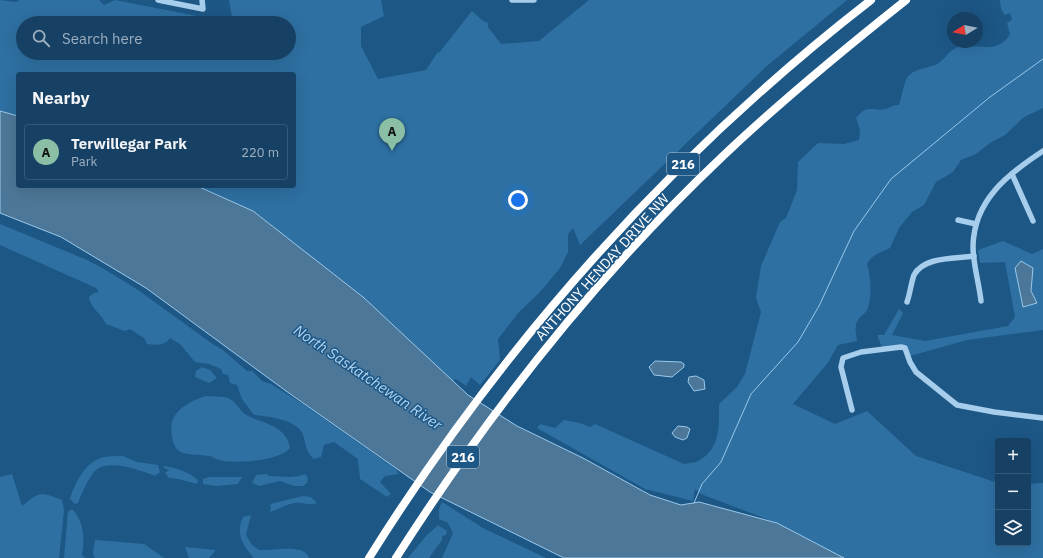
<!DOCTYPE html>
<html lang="en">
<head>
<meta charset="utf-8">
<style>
	:root { --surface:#164164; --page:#1f486a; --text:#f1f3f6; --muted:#9eafbf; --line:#355a78; --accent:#8abfa5 }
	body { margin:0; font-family:"IBM Plex Sans",sans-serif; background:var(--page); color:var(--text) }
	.controls { position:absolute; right:12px; bottom:12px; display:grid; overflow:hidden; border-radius:4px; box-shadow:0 4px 16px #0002 }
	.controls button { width:36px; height:36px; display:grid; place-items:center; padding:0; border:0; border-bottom:1px solid var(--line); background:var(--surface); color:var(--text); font:20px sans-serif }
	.compass { position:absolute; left:947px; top:12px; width:36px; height:36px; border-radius:50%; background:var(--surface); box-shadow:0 4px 16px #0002; rotate:260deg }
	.you { position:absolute; left:518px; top:200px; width:14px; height:14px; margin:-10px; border:3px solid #fff; border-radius:50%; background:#1a73e8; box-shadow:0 0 0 6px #1a73e833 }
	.badge { display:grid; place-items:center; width:26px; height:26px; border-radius:50%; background:var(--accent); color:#111; font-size:13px; font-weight:700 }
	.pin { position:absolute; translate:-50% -33px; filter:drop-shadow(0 1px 2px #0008) }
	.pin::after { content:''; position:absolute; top:21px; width:14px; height:12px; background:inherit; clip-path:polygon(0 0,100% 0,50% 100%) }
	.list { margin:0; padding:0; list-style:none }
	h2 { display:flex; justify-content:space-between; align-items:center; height:52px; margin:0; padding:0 16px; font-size:17px }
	h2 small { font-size:13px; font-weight:400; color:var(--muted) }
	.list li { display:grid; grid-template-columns:26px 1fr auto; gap:12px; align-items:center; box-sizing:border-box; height:56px; margin:0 8px 8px; padding:0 8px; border:1px solid var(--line); border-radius:4px }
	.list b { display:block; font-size:15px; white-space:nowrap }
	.list p { margin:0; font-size:13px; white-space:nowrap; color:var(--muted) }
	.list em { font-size:13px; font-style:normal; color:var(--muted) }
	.icon { flex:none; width:22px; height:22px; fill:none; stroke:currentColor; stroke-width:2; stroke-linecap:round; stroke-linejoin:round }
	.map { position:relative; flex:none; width:1043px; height:558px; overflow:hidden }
	.search { position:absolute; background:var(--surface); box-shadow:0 4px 16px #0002; left:16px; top:16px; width:280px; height:44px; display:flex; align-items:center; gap:10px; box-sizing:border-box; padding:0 14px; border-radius:22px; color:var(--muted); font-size:15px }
	.panel { position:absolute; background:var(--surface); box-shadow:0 4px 16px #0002; left:16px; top:72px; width:280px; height:116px; border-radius:4px }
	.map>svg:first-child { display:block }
</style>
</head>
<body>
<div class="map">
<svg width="1043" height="558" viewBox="0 0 1043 558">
	<rect width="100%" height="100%" fill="#1d5786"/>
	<g fill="#2e70a2">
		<polygon points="0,0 16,2 19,0 99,0 104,5 115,0 202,17 201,23 23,23 23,53 289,53 289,23 233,23 229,0 381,0 384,16 361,27 361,46 378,79 426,70 438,52 439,53 472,11 483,21 488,23 488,27 501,44 539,41 589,0 847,0 768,65 580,245 573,228 568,234 568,252 560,268 540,292 519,312 498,339 500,360 480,385 471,377 466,386 456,379 452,381 363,297 253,211 197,186 294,186 294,74 18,74 18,116 0,111"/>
		<path d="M 1000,0 L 1043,0 L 1043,108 L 1024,117 L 1005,135 L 990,143 L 976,154 L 961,160 L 953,172 L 936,182 L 924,205 L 912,212 L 899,228 L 890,248 L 877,254 L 871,258 L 867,264 C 871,278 872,294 868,308 C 866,314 861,315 858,320 C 854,326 856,334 857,341 L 838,345 L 827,364 L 793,404 L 835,424 L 867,411 L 916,456 L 998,483 L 998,543 L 1028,543 L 1028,484 L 1043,483 L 1043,558 L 844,558 L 777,523 L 701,494 L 695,489 L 693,501 L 645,489 L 537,428 L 540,424 L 555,428 L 564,420 L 580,423 L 590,427 L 595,424 L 684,464 C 688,463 693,463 696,462 C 721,450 719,427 719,404 L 737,387 L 745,374 L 761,312 L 756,298 L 761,266 L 780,222 L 786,218 L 797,190 L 798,162 L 818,143 L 844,144 L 859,140 L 860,130 L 856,118 C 868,103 872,112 886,109 C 891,107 893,105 899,105 C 902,97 903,85 907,78 C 912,69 929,68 937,64 C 945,60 948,51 956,48 C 974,41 997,57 1010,34 L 1007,23 L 1012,20 L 1010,13 L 1005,15 L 1001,9 Z"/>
		<path d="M 0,224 L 87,260 L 104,269 L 138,290 L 214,345 L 223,350 L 247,371 L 252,371 L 262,381 L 271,384 L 303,404 L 397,470 L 398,474 L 385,476 L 380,482 L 391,494 L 387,497 L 360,479 L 358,459 L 334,442 L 324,445 L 321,457 L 314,459 C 305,450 307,447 303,435 C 299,420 267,416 254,415 L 242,399 L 237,385 L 230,383 L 228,375 L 223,374 L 221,369 L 209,364 L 195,362 L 180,344 L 170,338 C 165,346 156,345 147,344 L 144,338 L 130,329 L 125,331 L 106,324 C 102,314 90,308 89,297 L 94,293 L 99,292 L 96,288 L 0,245 Z"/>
		<polygon points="1003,241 1032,254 1043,249 1043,330 967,340 910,356 907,347 882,347 877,335 884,335 899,309 903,313 892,335 925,341 1008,326 1015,317 1005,262 980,263 978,250"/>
		<polygon points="202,367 210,370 217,378 209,383 195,377 196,371"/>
		<path d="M 206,396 C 214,397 226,395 233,401 C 238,406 242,413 248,416 C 266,424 286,426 290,448 C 280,461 235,464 219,460 C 215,459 213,456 208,456 C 199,454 185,456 178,450 C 174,447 173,441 172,436 C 167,413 187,402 206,396 Z"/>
		<path d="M 123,456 L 137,462 L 158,465 L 160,472 L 155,476 C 140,470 109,459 96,470 C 89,476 81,495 78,503 L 75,504 L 70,499 C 75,482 86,461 104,457 C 110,456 117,456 123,456 Z"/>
		<path d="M 163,466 C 176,468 188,471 198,480 L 197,484 C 189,482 177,478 169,478 L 165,473 L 169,470 L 164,468 Z"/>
		<path d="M 12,474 L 22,506 C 40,491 40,492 62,500 L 64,510 L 59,558 L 0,558 L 0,477 Z"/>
		<path d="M 267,474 L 269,476 C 282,476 294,479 305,474 L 308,478 L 307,483 L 303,486 L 294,486 L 280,481 L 259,486 L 252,483 L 256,475 Z"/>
		<polygon points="209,477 242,477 238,484 217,486 203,484 203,479"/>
		<path d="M 303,496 L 311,497 L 317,503 C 311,505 307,504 301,503 C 290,501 279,510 269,512 L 271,509 L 270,505 L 274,503 Z"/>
		<polygon points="442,502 483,528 546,558 442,558 453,533 448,523 439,519 439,509"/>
		<path d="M 72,509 C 84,521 85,539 82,555 L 85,558 L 64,558 L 68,512 Z"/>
		<path d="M 251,515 L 246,535 L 252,545 L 259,550 C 272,551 305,543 309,558 L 254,558 C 243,545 235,534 243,517 Z"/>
		<polygon points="438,525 447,531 446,535 442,536 442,540 429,558 408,558 426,536"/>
		<polygon points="95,540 144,544 164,558 95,558 93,553"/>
		<polygon points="185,547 216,550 209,558 189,558"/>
	</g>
	<g fill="#4d7798" stroke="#99c9ec">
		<polygon points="0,111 18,116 18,186 197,186 253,211 363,297 468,395 517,426 583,458 650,495 681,505 699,502 777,523 844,558 564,558 430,492 286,391 146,288 61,237 0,213"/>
		<polygon points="1021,261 1033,268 1031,291 1037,303 1023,307 1015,268"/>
		<polygon points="655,361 681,362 684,364 684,367 672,377 654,375 649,367"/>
		<polygon points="696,376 704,380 705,389 694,391 688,382 689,377"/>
		<polygon points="678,426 687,427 690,429 687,438 683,440 675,437 672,433"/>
	</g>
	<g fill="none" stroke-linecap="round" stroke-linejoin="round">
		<polyline stroke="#99c9ec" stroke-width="1" points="694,503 702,484 721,462 751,394 798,342 819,306 854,231 891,179 990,97 1043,59"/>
		<g stroke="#a6cdeb" stroke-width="5.5">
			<polyline points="158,0 203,9 202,0"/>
			<polyline points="512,0 534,0"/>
			<polyline points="1012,174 1033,221"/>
			<polyline points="958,220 976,224"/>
			<path d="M 981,301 C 979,283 973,264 973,246 C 974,200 1008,174 1043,151"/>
			<path d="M 907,302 C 910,294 911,283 914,275 C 924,256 956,259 974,256"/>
			<polyline points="852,410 841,367 843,358 861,352 901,347 905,348 910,362 916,372 957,405 994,412 1043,418"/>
		</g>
		<g stroke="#fff" stroke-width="8">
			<path d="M 369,558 C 503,344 671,155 871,0"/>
			<path d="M 396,558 C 489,412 597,275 723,156 C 781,101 843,50 906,0"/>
		</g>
	</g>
	<g text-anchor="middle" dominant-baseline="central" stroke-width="3" stroke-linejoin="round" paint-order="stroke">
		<g fill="#1d5786" stroke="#bbcddb" stroke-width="1">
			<rect x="667" y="153" width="32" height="22" rx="3"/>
			<rect x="447" y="446" width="32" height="22" rx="3"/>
		</g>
		<g font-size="13" font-weight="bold" fill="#fff">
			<text x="683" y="164">216</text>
			<text x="463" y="457">216</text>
		</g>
		<g font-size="14" fill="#fff" stroke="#1d5786">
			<text transform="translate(602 267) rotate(-48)">ANTHONY HENDAY DRIVE NW</text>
		</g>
		<g font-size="15" font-style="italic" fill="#b1d6f2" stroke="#1d5786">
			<text transform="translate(368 377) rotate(34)">North Saskatchewan River</text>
		</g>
	</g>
</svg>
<div class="controls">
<button>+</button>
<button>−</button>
<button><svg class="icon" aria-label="layers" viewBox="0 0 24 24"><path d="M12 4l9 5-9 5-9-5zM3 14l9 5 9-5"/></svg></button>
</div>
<svg class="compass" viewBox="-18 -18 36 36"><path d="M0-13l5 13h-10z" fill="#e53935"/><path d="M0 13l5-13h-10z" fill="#9eafbf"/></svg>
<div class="you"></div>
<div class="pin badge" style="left:392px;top:151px">A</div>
<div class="search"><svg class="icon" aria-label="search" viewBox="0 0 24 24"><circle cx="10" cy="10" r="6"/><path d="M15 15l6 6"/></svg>Search here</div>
<section class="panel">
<h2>Nearby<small></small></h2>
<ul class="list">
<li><span class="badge">A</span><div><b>Terwillegar Park</b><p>Park</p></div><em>220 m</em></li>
</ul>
</section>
</div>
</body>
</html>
